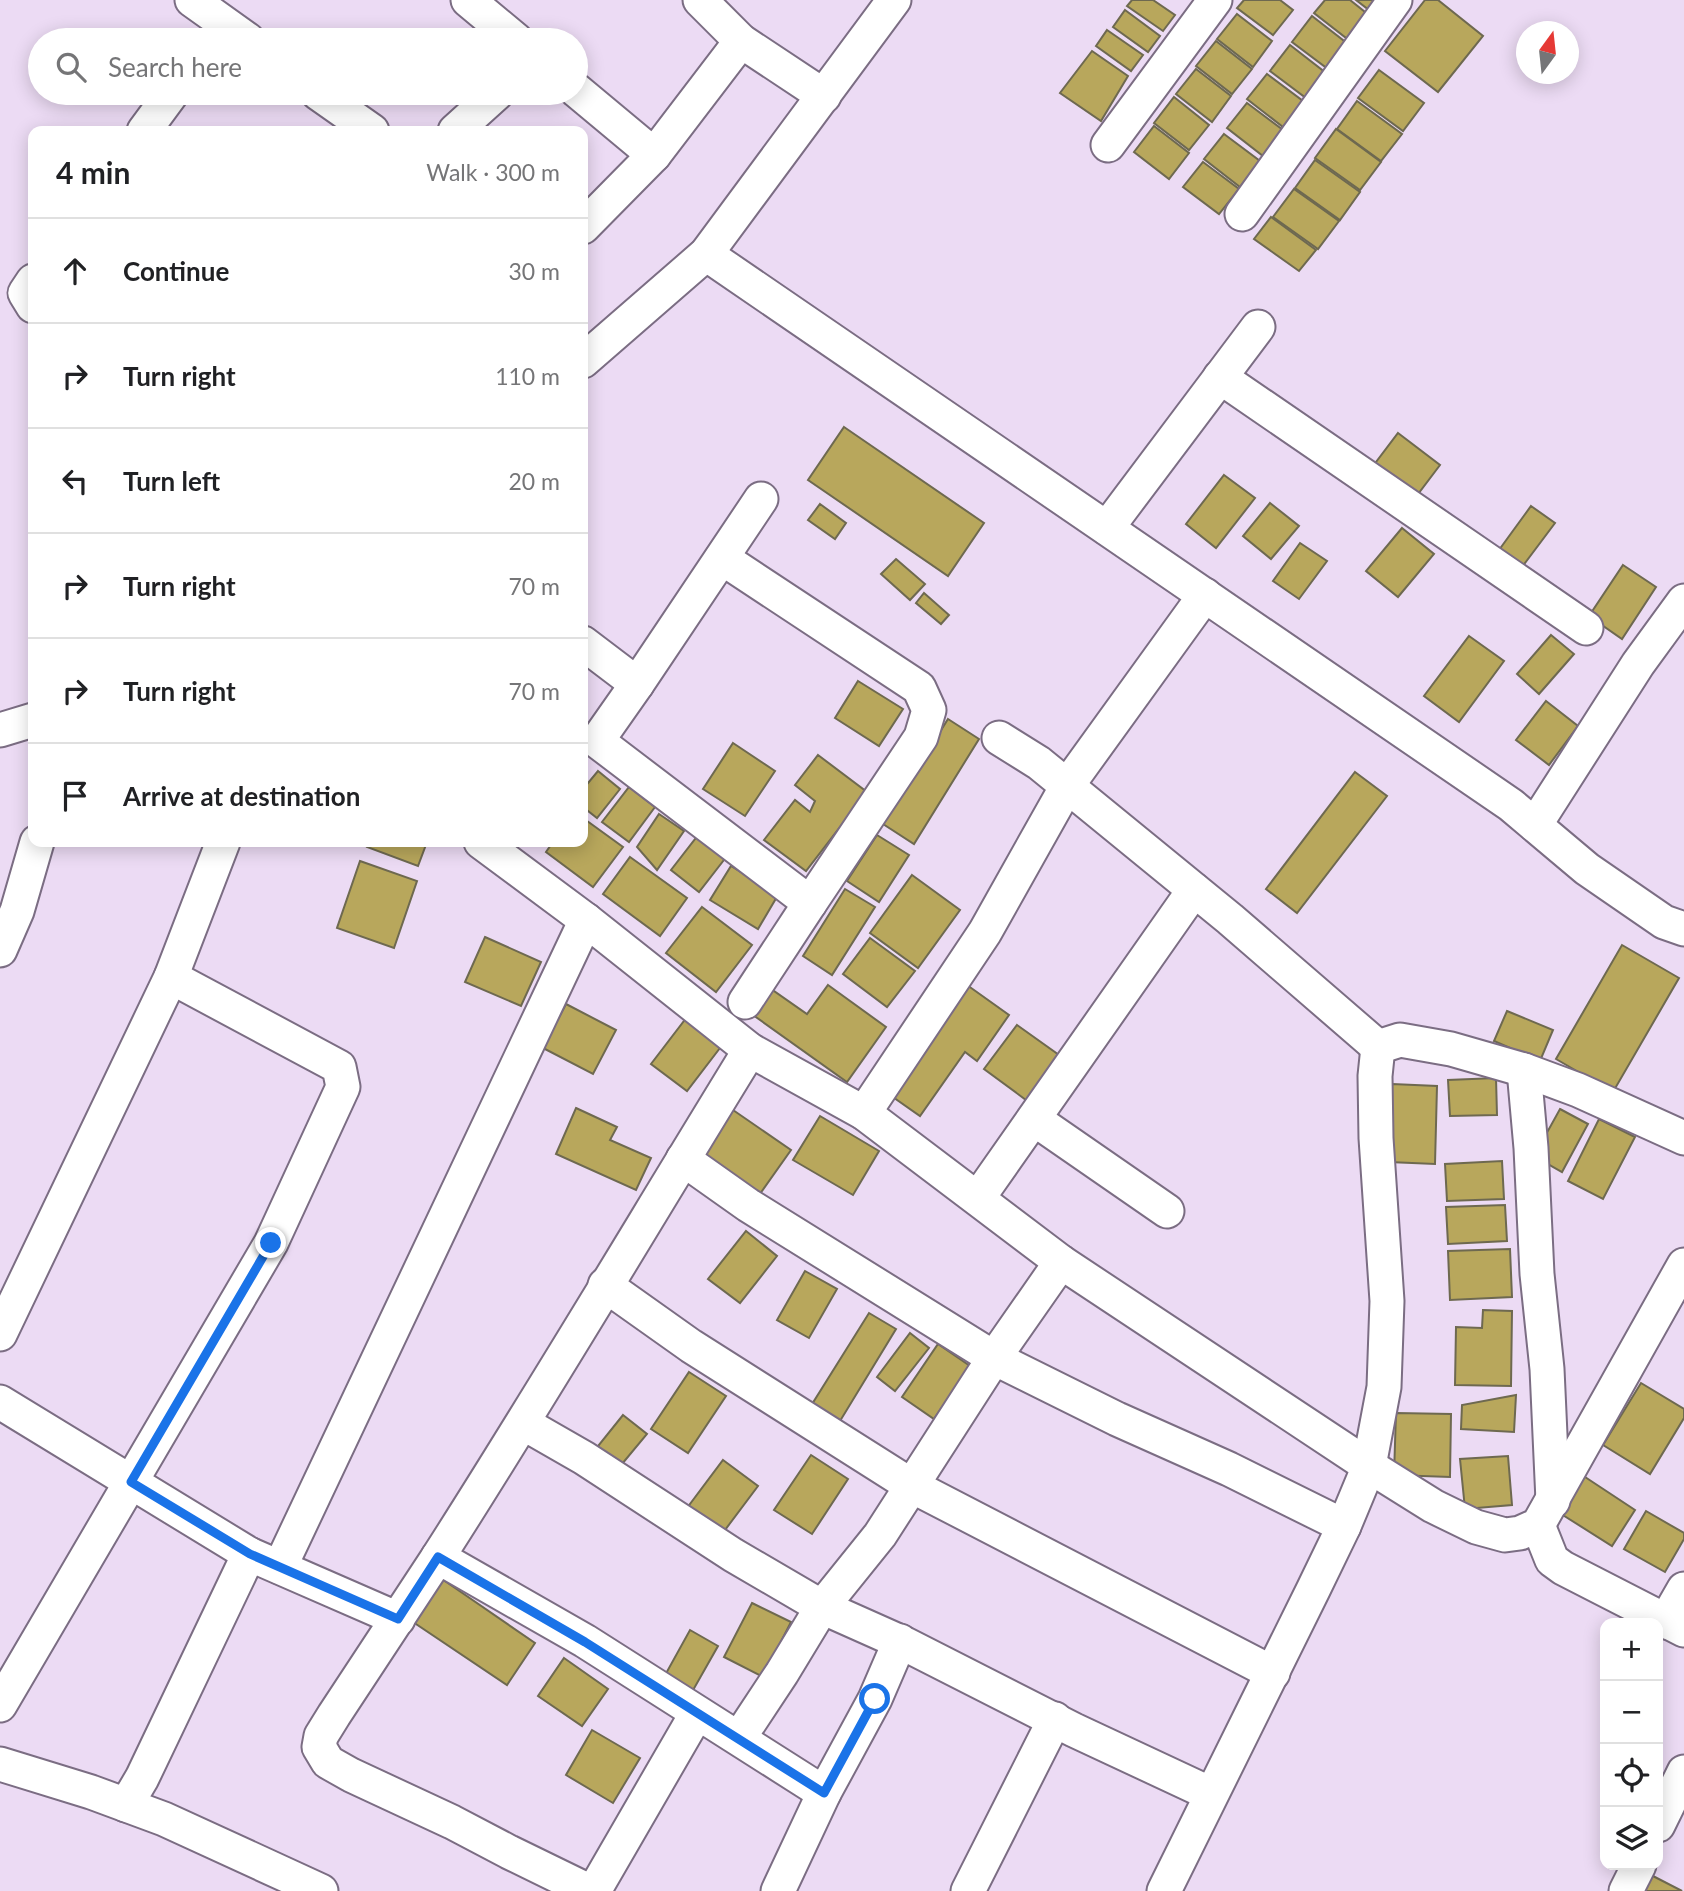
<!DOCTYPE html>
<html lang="en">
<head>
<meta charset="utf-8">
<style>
	:root { --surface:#fff; --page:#f6f6f6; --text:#202124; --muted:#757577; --line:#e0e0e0 }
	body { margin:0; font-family:Lato,sans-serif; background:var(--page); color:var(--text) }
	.controls { position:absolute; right:21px; bottom:21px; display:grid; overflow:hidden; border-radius:14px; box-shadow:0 4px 18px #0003 }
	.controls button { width:63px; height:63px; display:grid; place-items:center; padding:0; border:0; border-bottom:2px solid var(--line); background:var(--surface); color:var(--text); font:35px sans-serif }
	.compass { position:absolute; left:1516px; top:21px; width:63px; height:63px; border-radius:50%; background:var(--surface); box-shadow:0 4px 18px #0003; rotate:15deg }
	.stop { position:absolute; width:21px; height:21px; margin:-16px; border:5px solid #1a73e8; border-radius:50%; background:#fff }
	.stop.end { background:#1a73e8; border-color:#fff; box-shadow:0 2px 7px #0008 }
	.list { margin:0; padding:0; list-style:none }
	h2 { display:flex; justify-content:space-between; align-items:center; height:91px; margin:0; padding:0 28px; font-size:30px }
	h2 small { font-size:23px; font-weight:400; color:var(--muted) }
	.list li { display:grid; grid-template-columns:46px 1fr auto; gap:21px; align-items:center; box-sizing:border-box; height:105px; padding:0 28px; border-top:2px solid var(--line) }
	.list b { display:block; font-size:26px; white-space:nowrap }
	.list em { font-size:23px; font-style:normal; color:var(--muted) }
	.icon { flex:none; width:38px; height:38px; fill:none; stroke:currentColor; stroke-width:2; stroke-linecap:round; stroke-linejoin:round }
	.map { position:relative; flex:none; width:1684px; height:1891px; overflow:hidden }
	.search { position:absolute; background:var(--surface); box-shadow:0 4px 18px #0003; left:28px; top:28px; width:560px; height:77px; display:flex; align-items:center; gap:18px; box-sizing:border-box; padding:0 24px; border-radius:38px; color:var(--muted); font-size:26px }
	.panel { position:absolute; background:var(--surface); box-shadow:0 4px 18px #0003; left:28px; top:126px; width:560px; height:721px; border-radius:14px }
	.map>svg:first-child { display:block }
</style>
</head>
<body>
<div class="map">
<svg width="1684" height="1891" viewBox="0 0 1684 1891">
	<rect width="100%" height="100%" fill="#ecdbf4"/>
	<g fill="#b8a75c" stroke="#6e6950" stroke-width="2">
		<polygon points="1132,0 1153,0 1175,15 1163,31 1127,6"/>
		<polygon points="1244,0 1280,0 1293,10 1273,35 1237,8"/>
		<polygon points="1325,0 1350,0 1370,16 1350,41 1314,13"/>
		<polygon points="1356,0 1377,0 1369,10"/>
		<polygon points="1425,0 1438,0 1483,36 1438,92 1385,51"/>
		<polygon points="1125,10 1160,36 1148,52 1113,27"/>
		<polygon points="1237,14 1272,41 1253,67 1217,39"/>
		<polygon points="1312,16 1348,44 1328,69 1292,42"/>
		<polygon points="1107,30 1143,55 1131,71 1096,46"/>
		<polygon points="1216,41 1252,69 1232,94 1196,66"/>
		<polygon points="1290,45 1326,73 1306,98 1270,71"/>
		<polygon points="1092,51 1128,76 1101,121 1060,93"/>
		<polygon points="1196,69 1231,96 1212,122 1176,94"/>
		<polygon points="1379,70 1424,103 1403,131 1358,98"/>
		<polygon points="1267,74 1303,101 1283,127 1247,99"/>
		<polygon points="1174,97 1209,125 1189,150 1154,123"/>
		<polygon points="1357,101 1402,134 1381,161 1337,129"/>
		<polygon points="1247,103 1283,130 1263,156 1227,128"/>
		<polygon points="1154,126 1189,153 1169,179 1134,152"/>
		<polygon points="1336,129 1381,162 1360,190 1315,158"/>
		<polygon points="1224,134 1260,161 1240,187 1204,159"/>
		<polygon points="1315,160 1360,192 1340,220 1295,188"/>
		<polygon points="1203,162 1239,189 1219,214 1183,187"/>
		<polygon points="1294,189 1339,221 1318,249 1273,217"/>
		<polygon points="1271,217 1316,250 1299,271 1254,239"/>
		<polygon points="844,427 984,523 948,576 808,480"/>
		<polygon points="1398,433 1440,465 1415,498 1373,466"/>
		<polygon points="1224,475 1255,498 1216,548 1186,524"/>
		<polygon points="1270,503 1299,526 1271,559 1243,536"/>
		<polygon points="820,504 846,523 835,539 808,520"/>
		<polygon points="1531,506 1555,523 1522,567 1499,550"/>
		<polygon points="1402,528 1434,554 1398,597 1366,571"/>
		<polygon points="1300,543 1327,561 1299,599 1273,581"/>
		<polygon points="896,559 925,584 910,600 881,574"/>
		<polygon points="1623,565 1656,587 1622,639 1589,616"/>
		<polygon points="924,593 949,615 941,624 916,603"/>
		<polygon points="1551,635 1574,654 1539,694 1517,674"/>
		<polygon points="1469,636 1504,661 1459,722 1424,696"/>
		<polygon points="858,681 903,709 879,746 835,718"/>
		<polygon points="1546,701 1578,726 1549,765 1516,740"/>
		<polygon points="948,719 979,739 914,844 883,824"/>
		<polygon points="733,743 775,771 745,816 703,789"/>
		<polygon points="818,755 867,792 806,871 764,840 795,800 810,812 815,801 795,785"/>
		<polygon points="598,771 620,789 597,818 583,807 583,789"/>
		<polygon points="1355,772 1387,796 1297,913 1266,889"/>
		<polygon points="629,787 655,807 629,842 602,822"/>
		<polygon points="659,814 684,831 657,870 637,847"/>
		<polygon points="583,818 623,847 593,887 546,852 553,842 583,842"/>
		<polygon points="699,834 727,856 699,892 671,870"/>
		<polygon points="877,835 909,855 879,902 847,881"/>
		<polygon points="369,842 427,842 418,866 367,847"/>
		<polygon points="630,857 687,898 660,936 603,894"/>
		<polygon points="360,861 417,881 394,948 337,928"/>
		<polygon points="731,866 778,895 758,929 710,900"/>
		<polygon points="912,875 960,910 918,968 870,933"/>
		<polygon points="845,889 875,907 832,975 803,956"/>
		<polygon points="702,907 752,945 716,992 666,953"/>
		<polygon points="485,937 541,962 521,1006 465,982"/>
		<polygon points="870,938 915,971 887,1007 843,974"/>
		<polygon points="1622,945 1679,978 1613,1092 1556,1059"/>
		<polygon points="828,985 886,1027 847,1082 753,1015 771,989 807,1014"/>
		<polygon points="967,985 1009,1015 977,1061 965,1052 920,1116 890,1095"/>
		<polygon points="566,1004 616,1030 593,1074 543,1048"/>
		<polygon points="1507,1011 1553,1030 1540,1061 1494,1041"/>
		<polygon points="687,1017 723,1044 687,1091 651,1064"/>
		<polygon points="1017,1025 1059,1055 1026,1100 984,1069"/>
		<polygon points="1496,1078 1497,1115 1450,1116 1448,1080"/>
		<polygon points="1392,1084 1437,1086 1435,1164 1389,1162"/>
		<polygon points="576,1108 617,1127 610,1140 651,1158 636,1190 556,1154"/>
		<polygon points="1560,1109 1588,1124 1562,1172 1534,1156"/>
		<polygon points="733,1110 791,1150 757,1198 699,1158"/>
		<polygon points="820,1116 879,1151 853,1195 793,1160"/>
		<polygon points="1599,1119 1635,1137 1603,1199 1568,1181"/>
		<polygon points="1502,1161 1504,1199 1447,1201 1445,1164"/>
		<polygon points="1505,1205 1507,1241 1448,1244 1446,1207"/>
		<polygon points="746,1231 777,1256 740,1303 708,1279"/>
		<polygon points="1510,1249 1512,1297 1450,1300 1448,1251"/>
		<polygon points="805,1271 837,1289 809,1338 777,1320"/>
		<polygon points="1483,1310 1512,1311 1511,1386 1455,1385 1456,1327 1482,1328"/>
		<polygon points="869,1313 896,1329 837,1426 809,1409"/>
		<polygon points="910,1333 929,1348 895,1391 877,1377"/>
		<polygon points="938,1344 970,1366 934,1419 902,1397"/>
		<polygon points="689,1372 726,1396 688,1453 651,1429"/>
		<polygon points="1641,1383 1684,1409 1684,1418 1650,1474 1603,1445"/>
		<polygon points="1516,1395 1514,1432 1461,1429 1462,1405"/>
		<polygon points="1396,1413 1451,1414 1450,1477 1394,1475"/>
		<polygon points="623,1415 647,1434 617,1470 594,1451"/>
		<polygon points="811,1455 848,1479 812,1534 774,1510"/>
		<polygon points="1508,1456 1512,1505 1465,1509 1460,1459"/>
		<polygon points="723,1460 758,1486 719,1538 684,1512"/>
		<polygon points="1582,1475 1635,1510 1612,1546 1558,1512"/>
		<polygon points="1646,1511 1684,1533 1684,1539 1665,1572 1624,1549"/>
		<polygon points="442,1579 535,1643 507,1685 413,1622"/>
		<polygon points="752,1603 791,1622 763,1677 724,1657"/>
		<polygon points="690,1630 718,1646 692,1692 664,1677"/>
		<polygon points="564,1658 608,1689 582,1726 538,1696"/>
		<polygon points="592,1730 640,1758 613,1803 566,1775"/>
		<polygon points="1651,1875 1682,1891 1643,1891"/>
	</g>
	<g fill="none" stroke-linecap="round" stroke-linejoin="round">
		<g stroke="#7b6d83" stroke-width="37">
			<g id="minor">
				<polyline points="192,0 248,40"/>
				<polyline points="468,0 516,40"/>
				<polyline points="700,0 741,41 824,96"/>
				<polyline points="576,90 654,155"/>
				<polyline points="318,93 372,131"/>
				<polyline points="144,131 172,93"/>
				<polyline points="455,131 497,93"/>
				<polyline points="1108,145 1215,0"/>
				<polyline points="1242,214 1395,0"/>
				<polyline points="583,227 654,155 741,41"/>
				<polyline points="706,254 1511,805 1587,869 1664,922 1684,929"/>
				<polyline points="33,281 25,293 33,306"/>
				<polyline points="583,361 706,254 894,0"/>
				<polyline points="1220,377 1586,628"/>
				<polyline points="1107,528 1258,327"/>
				<polyline points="722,558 919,688 929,710 921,737 810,903"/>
				<polyline points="583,643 637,684"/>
				<polyline points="0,730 33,720"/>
				<polyline points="999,738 1039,763 1230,919 1378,1047"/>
				<polyline points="1535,825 1638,664 1684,601"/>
				<polyline points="481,842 586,920 750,1050 864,1113 1061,1262 1369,1466 1433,1506 1476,1527 1505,1535 1520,1533 1538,1525 1684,1265"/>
				<polyline points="0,950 17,911 37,842"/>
				<polyline points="745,1002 810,903 597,741 637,684 761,499"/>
				<polyline points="1524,1070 1531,1148 1537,1274 1547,1369 1553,1501"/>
				<polyline points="864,1113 985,932 1067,786 1205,595"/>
				<polyline points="1034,1119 1167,1211"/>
				<polyline points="683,1159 748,1205 994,1358 1117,1419 1229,1469 1344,1526"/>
				<polyline points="978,1198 1194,890"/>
				<polyline points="605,1285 691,1346 912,1486 1273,1673"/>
				<polyline points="0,1334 171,977 223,842"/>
				<polyline points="0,1402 249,1554 398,1619"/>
				<polyline points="523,1423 584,1458 733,1555 822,1607 905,1644 1074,1730 1211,1794"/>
				<polyline points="1538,1525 1552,1560 1563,1568 1684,1630"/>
				<path d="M 438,1557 C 545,1390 646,1219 750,1050"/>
				<polyline points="280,1567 586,920"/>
				<polyline points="1665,1622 1684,1589"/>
				<polyline points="0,1705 271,1243 343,1087 339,1067 171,977"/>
				<polyline points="739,1738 782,1673 822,1607 880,1535 994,1358 1061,1262"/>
				<polyline points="0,1764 91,1792 164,1819 321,1891"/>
				<polyline points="126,1805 142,1778 249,1554"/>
				<polyline points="1658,1825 1684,1772"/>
				<polyline points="589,1891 509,1852 452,1822 351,1775 328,1762 319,1747 321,1736 334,1715 438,1557 585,1641 824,1793"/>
				<polyline points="594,1891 697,1713"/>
				<polyline points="778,1891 824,1793 875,1699 900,1641"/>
				<polyline points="968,1891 1055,1719"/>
				<polyline points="1164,1891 1313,1590 1344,1526 1369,1466 1384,1387 1387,1301 1376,1138 1375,1076 1378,1047 1400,1040 1451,1049 1524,1070 1578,1090 1684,1138"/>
				<polyline points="1626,1891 1639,1865"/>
			</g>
		</g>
		<use href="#minor" stroke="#fff" stroke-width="33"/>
	</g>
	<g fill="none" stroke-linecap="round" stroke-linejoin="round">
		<polyline stroke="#1a73e8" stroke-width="9" points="271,1243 131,1482 250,1554 398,1619 438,1557 585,1642 824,1793 875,1699"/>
	</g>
</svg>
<div class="controls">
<button>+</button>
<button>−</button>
<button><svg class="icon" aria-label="locate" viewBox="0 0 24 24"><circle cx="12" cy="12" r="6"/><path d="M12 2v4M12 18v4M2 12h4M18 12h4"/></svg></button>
<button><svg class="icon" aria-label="layers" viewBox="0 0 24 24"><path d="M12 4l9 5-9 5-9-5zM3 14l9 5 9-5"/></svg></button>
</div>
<svg class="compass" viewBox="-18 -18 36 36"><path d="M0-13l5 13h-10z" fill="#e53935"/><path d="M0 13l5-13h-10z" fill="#757577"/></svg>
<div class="stop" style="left:875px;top:1699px"></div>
<div class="stop end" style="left:271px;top:1243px"></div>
<div class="search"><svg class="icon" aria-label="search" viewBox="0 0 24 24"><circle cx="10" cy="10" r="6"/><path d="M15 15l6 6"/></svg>Search here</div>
<section class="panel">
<h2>4 min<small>Walk · 300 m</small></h2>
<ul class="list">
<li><svg class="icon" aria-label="ahead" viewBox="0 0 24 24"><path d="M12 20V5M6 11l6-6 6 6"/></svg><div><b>Continue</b></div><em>30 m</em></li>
<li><svg class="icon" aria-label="right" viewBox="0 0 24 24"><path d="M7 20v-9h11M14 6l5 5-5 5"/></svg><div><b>Turn right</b></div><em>110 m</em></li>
<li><svg class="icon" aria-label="left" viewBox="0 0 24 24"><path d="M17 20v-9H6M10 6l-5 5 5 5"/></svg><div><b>Turn left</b></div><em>20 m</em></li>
<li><svg class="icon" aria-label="right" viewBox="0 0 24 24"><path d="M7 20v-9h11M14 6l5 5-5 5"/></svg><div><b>Turn right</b></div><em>70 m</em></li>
<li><svg class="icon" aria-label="right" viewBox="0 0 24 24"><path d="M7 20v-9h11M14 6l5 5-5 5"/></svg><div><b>Turn right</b></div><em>70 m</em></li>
<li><svg class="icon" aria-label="arrive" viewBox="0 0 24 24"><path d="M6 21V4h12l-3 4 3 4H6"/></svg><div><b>Arrive at destination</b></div></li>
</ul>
</section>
</div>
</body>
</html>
